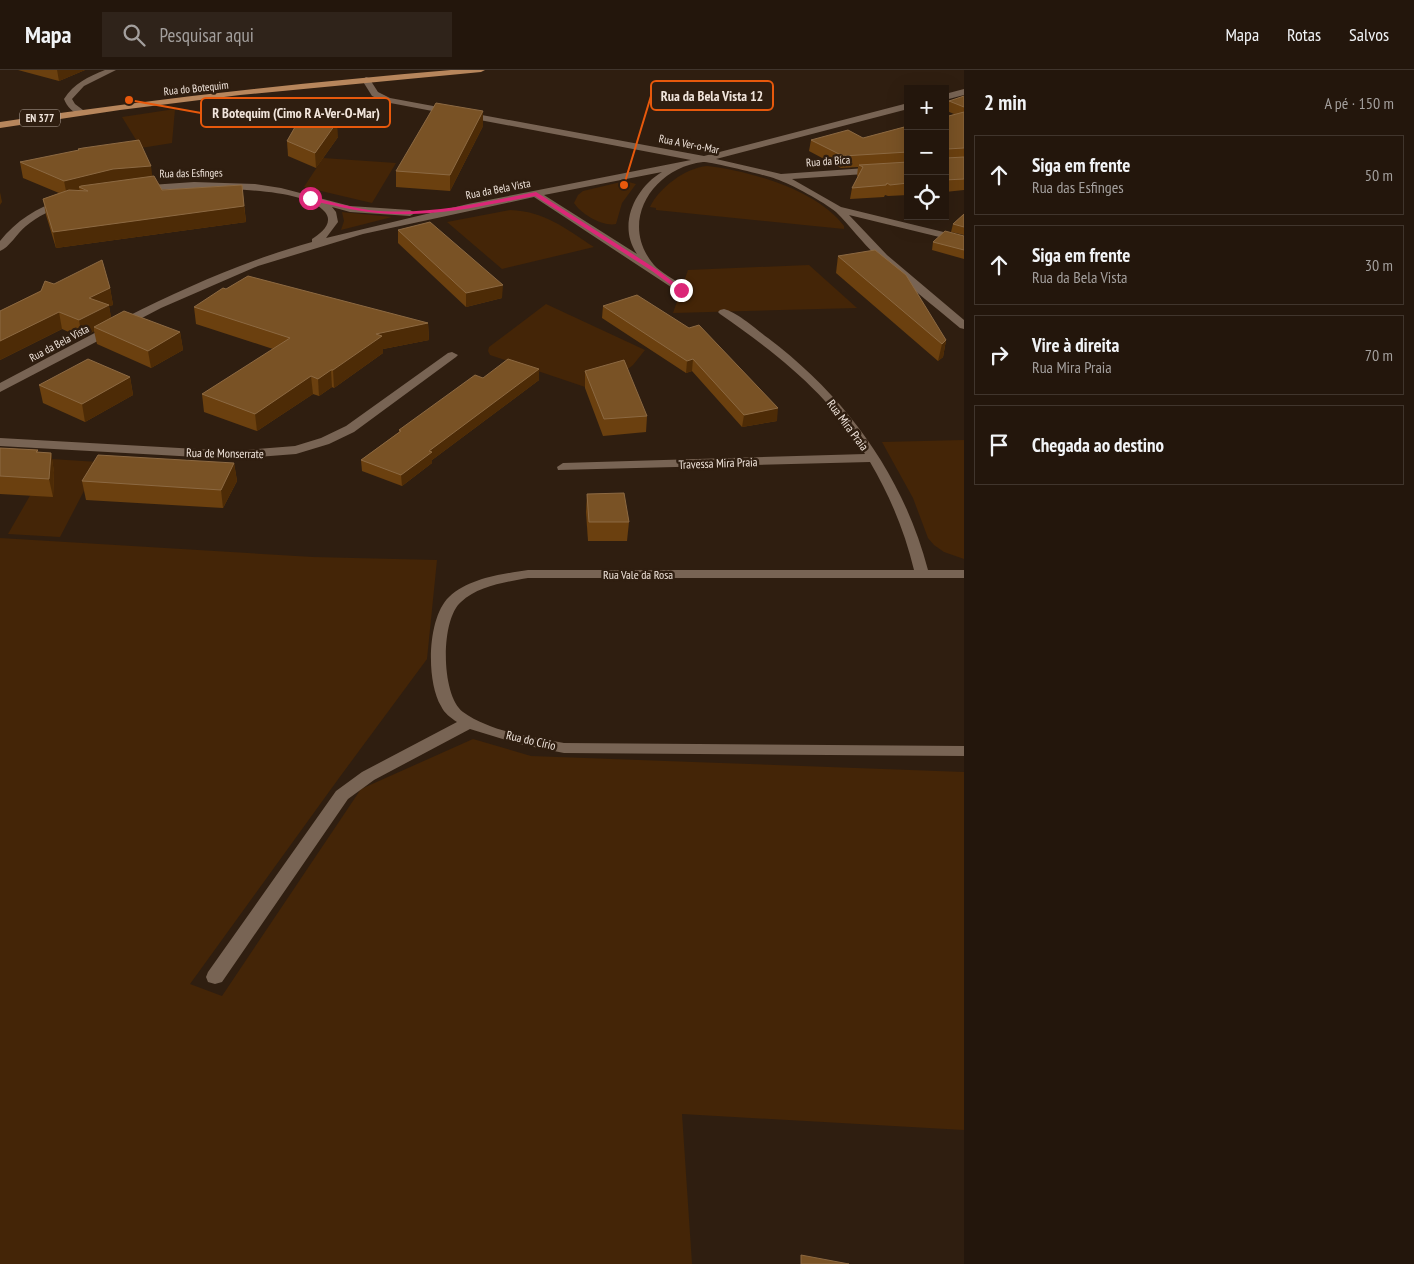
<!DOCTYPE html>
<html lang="pt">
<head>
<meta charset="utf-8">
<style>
	:root { --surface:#23160c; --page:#2f231a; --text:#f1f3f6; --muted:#a39f9d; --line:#40352d }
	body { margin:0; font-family:"PT Sans Narrow",sans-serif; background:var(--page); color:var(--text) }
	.controls { position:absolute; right:15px; top:15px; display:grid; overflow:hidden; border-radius:0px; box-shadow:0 5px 20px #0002 }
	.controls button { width:45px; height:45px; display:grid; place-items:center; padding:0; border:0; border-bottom:1px solid var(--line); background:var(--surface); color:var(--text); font:25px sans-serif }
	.stop { position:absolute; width:15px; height:15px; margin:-11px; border:4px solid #db2777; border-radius:50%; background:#fff }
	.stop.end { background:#db2777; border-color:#fff; box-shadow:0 1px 5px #0008 }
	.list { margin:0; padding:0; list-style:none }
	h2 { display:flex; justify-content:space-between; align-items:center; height:65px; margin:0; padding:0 20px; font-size:21px }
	h2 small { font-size:16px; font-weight:400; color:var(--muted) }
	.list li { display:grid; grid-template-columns:32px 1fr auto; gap:15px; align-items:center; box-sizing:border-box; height:80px; margin:0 10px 10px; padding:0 10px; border:1px solid var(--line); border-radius:0px }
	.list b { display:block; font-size:19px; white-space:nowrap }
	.list p { margin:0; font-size:16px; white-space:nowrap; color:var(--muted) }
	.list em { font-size:16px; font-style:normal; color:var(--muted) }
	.icon { flex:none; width:28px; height:28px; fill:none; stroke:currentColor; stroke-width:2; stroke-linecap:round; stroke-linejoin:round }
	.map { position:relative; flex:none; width:964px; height:1194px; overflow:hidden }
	header { display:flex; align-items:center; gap:30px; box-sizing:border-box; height:70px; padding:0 25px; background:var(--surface); border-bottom:1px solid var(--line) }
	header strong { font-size:24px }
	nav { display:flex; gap:28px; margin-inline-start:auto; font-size:18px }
	.search { width:350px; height:45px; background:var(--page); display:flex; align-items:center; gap:12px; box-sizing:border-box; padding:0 18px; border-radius:0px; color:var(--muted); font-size:19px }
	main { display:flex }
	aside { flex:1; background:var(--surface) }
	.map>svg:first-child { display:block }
</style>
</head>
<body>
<header>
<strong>Mapa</strong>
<div class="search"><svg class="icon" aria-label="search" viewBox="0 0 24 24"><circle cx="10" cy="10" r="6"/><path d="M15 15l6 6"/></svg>Pesquisar aqui</div>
<nav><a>Mapa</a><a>Rotas</a><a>Salvos</a></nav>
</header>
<main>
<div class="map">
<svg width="964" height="1194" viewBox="0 0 964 1194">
	<rect width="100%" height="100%" fill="#2f1e10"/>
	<g fill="#442507">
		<polygon points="175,39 172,73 141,78 122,47"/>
		<polygon points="323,88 396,93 372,133 304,117"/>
		<path d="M 707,96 C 751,101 817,120 844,156 L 844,159 L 656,140 L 656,138 L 650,137 C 659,118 685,98 707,96 Z"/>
		<path d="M 625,111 L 636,114 L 622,133 L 616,154 C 603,157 581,144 574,133 L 578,125 L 583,121 Z"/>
		<path d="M 510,140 C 545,141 566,159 594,177 L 502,199 L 447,152 Z"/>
		<polygon points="342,142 392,147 341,160 344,151"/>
		<polygon points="809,195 857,238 673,243 688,200"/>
		<polygon points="546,234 645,280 633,295 600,322 490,285 488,281 489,277"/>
		<polygon points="964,370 964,489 944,482 934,475 928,468 913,428 882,372"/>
		<polygon points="51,389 99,392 60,467 8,464"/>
		<polygon points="0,468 313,487 437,490 427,589 339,708 190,914 222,926 361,719 473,669 531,686 964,702 964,1060 682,1044 692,1194 0,1194"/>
	</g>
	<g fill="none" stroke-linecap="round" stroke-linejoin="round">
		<g fill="#786454" fill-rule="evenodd">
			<path d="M 105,0 L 116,0 L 84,16 L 72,29 L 75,34 L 83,40 L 83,44 C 74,45 67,37 64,29 C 74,13 88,7 105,0 Z"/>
			<path d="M 366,7 L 369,8 L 378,22 L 390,28 L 704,86 L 908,33 L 908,39 L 716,89 L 781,104 L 908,95 L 908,101 L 792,109 L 841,137 L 964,167 L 964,173 L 849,145 L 887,185 L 964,250 L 964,259 L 960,258 C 933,235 905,214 880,189 C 864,175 851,157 836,142 C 824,132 791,114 776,109 C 765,105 712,92 703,92 C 652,98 618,153 654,195 C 660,202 677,211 685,217 L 686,219 L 685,221 L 677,221 L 534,127 L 363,164 L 258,196 L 161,238 L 0,322 L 0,313 C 101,260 201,203 312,172 L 312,169 C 321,163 334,153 325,142 C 301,112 177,119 139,121 L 134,118 L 136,116 L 194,112 L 255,114 L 281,118 L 350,136 L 410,140 L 415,143 L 410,146 L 350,142 L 332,137 L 336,142 L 338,152 L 326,168 L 468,134 L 691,90 L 385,32 L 372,26 L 362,10 ZM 662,102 C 635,118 617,155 637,184 L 544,125 Z"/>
			<polygon points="964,19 964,25 945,30 945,24"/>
			<path d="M 62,130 L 67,133 L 65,135 C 51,140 38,146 26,156 C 18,162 9,178 0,181 L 0,171 C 16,151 37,137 62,130 Z"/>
			<path d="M 724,239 C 737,242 757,260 768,268 C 846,327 903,405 928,500 L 964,500 L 964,508 L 528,508 C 506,512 478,516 461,532 C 440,550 441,626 463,642 C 491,662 531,667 564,673 L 964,676 L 964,686 L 564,683 L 519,674 L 470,659 L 374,710 L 348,729 L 222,912 L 215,914 L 208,912 L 206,907 L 208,902 L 336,721 L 362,702 L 457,652 C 451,648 444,643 441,636 C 426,611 427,548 449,527 C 469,508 503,504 528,500 L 914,500 C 905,462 890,426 870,392 L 558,400 L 557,397 L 563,393 L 865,384 C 830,325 776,283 720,244 L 718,242 L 720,240 Z"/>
			<polygon points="452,282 458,285 456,287 354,362 329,374 296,384 233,389 0,376 0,368 233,381 295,376 321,368 346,356 448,283"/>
		</g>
		<path fill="#b7865c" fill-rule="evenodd" d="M 451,0 L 485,0 L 481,2 L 240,25 L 120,40 L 0,58 L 0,52 C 150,29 300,13 451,0 Z"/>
	</g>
	<g fill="#6b400f">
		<polygon points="18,0 85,0 59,11"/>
		<polygon points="964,26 964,120 945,122 945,47 954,44 947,41 949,31"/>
		<polygon points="483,56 450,121 396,117 396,101"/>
		<polygon points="908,56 908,125 888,126 885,125 884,127 850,129 852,118 858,107 857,106 858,97 841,98 809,81 811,70 863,68"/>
		<polygon points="338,67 316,98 288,86 287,71"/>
		<polygon points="78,81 152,106 162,120 242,115 246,152 56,178 46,145 43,129 59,123 23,108 20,92"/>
		<polygon points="964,144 964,165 951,162 953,154"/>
		<polygon points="398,160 502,228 466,237 398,173"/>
		<polygon points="964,166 964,189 932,180 933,172"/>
		<polygon points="838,186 946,270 943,287 938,291 836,203"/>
		<polygon points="54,214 110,218 113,235 109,236 111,248 180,262 183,280 151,298 97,274 94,261 82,268 62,259 0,290 0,241"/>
		<polygon points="226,219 428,253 429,270 383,279 383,283 334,318 332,317 319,326 313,324 257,361 204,342 202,324 273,279 196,254 194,237"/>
		<polygon points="637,225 777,351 742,357 692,301 686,303 602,248 603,236"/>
		<polygon points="539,299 539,310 432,390 432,393 402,416 362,401 361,390 399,362 399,360"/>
		<polygon points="585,301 647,346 646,362 603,366 585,318"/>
		<polygon points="130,307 133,325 85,352 43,333 39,315"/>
		<polygon points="0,378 38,380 38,382 51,383 54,402 53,427 0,424"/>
		<polygon points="234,393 237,411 223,438 86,430 82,411"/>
		<polygon points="587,424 629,452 627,471 588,471 586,442"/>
	</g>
	<g fill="#4d2b06">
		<polygon points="57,0 85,0 59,11"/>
		<polygon points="483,41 483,56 450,121 450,105"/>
		<polygon points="337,52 338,67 316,98 315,83"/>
		<polygon points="151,96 153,111 88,121 79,117 80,123 67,126 64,111 113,99"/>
		<polygon points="0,122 2,132 0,135"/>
		<polygon points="244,136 246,152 56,178 53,162"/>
		<polygon points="503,215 502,228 466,237 466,223"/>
		<polygon points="110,218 113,235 109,236 112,252 94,257 94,261 82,268 79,250 89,228"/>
		<polygon points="59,242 62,259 0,290 0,271"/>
		<polygon points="428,253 429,270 383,279 383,283 334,318 333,300 376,264"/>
		<polygon points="180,262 183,280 151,298 148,281"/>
		<polygon points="946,270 943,287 938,291 942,274"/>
		<polygon points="693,289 692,301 686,303 687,291"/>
		<polygon points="539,299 539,310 432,390 432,393 402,416 401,405 429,381"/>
		<polygon points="331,300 332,317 319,326 318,309"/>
		<polygon points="311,306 313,324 257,361 255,344"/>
		<polygon points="130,307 133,325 85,352 82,334"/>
		<polygon points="778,338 777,351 742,357 744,345"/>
		<polygon points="51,383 54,402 53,427 49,409"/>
		<polygon points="234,393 237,411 223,438 221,420"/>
	</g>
	<g fill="#795225" stroke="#8c6942">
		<polygon points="964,26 964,37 949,31"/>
		<polygon points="436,33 483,41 450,105 396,101"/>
		<polygon points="964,42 964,78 947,79 946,88 964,87 964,109 945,110 945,47"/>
		<polygon points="299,50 337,52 315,83 287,71"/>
		<polygon points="908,56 908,82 843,86 811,70 848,60 863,68"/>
		<polygon points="139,70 151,96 113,99 64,111 20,92 79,80 78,79 83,78"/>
		<polygon points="908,92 908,113 890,115 887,113 886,115 852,118 863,97 859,95"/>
		<polygon points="154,106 162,120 242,115 244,136 53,162 43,129 69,120 88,121 79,117 81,116"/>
		<polygon points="964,144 964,157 953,154"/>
		<polygon points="430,152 503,215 466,223 398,160"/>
		<polygon points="945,161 964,166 964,180 933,172"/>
		<polygon points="875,180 906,205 946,270 942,274 838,186"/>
		<polygon points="102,190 110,218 89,228 109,235 79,250 59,242 0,271 0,241 41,221 45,211 54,214"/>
		<polygon points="248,206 428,253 376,264 382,266 333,300 331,300 318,309 311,306 255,344 202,324 290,268 194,237 223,218 226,219"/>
		<polygon points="637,225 689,258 699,255 778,338 744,345 693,289 687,291 603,236"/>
		<polygon points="124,241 180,262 148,281 94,257"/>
		<polygon points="88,289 130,307 82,334 39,315"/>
		<polygon points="508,289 539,299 429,381 432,382 401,405 361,390 401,361 399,360 475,305 483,308"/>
		<polygon points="624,290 647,346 604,349 585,301"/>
		<polygon points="0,378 38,380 36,382 51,383 49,409 0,406"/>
		<polygon points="98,385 234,393 221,420 82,411"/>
		<polygon points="624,423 629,452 589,452 587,424"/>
		<polygon points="801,1185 849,1194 801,1194"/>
	</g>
	<path fill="#db2777" d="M 536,122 L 656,199 L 684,220 L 679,221 L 652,201 L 535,126 C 465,139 412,153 340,137 C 330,134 316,133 307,128 L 310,127 C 329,131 349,137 369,140 C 426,146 481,133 536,122 Z"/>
	<g text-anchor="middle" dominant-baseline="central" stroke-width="5" stroke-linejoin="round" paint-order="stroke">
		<g font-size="11" fill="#f1e5dc" stroke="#2f1e10">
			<text transform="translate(196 18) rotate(-6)">Rua do Botequim</text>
			<text transform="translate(689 74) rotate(11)">Rua A Ver-o-Mar</text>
			<text transform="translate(828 91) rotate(-4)">Rua da Bica</text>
			<text transform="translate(191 103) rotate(-1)">Rua das Esfinges</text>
			<text transform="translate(498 119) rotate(-11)">Rua da Bela Vista</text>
			<text transform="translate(59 273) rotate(-28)">Rua da Bela Vista</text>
		</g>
		<rect fill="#2f1e10" stroke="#b7a99f" stroke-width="1" x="20" y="39.5" width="40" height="17" rx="4"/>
		<g font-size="11" font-weight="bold" fill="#f1e5dc">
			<text x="40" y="48">EN 377</text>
		</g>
		<g font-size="12" fill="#f1e5dc" stroke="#2f1e10">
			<text transform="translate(848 355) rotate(53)">Rua Mira Praia</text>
			<text transform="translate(225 383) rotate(1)">Rua de Monserrate</text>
			<text transform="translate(718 393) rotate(-2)">Travessa Mira Praia</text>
			<text x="638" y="504">Rua Vale da Rosa</text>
			<text transform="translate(531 670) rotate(13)">Rua do Círio</text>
		</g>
	</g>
	<path fill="none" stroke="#e8590c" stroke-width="2" d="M624 115L651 26M129 30L201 43"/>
	<g fill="#e8590c" stroke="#2f1e10" stroke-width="2">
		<circle cx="624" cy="115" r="5"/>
		<circle cx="129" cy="30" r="5"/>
	</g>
	<g fill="#2f1e10" stroke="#e8590c" stroke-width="2">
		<rect x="651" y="11" width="122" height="29" rx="5"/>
		<rect x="201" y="28" width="189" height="29" rx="5"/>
	</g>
	<g font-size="14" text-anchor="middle" font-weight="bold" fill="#f1e5dc">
		<text x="712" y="31">Rua da Bela Vista 12</text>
		<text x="296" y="48">R Botequim (Cimo R A-Ver-O-Mar)</text>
	</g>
</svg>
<div class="controls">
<button>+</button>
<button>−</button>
<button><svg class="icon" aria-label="locate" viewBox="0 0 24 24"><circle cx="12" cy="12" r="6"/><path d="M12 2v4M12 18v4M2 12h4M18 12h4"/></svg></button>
</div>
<div class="stop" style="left:310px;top:128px"></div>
<div class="stop end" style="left:681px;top:220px"></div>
</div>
<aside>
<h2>2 min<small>A pé · 150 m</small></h2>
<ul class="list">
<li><svg class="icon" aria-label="ahead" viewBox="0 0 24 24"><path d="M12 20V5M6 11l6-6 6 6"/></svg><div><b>Siga em frente</b><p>Rua das Esfinges</p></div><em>50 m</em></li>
<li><svg class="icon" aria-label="ahead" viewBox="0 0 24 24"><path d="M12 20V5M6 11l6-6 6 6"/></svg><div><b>Siga em frente</b><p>Rua da Bela Vista</p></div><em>30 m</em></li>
<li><svg class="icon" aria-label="right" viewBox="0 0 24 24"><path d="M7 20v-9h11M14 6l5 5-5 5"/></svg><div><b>Vire à direita</b><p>Rua Mira Praia</p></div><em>70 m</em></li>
<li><svg class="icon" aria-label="arrive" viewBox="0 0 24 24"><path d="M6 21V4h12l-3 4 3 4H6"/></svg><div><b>Chegada ao destino</b></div></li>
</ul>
</aside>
</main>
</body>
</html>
